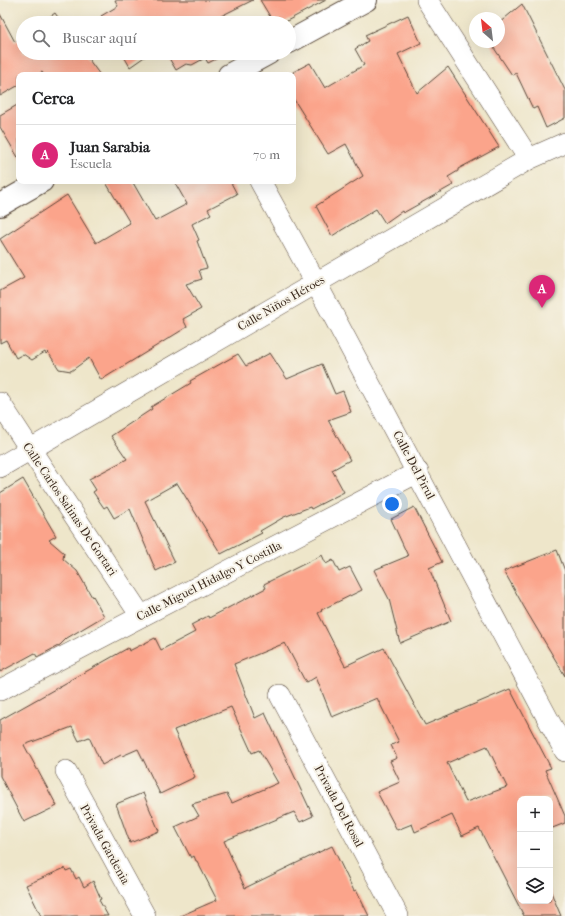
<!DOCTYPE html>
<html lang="es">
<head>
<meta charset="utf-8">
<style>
	:root { --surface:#fff; --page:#f2f2f2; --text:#202124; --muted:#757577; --line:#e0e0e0; --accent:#db2777 }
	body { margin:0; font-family:"IM FELL French Canon",serif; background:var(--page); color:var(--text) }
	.controls { position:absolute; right:12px; bottom:12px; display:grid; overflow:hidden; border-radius:8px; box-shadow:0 4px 16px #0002 }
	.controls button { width:36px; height:36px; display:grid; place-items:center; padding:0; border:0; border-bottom:1px solid var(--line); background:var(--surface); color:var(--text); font:20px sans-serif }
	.compass { position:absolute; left:469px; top:12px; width:36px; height:36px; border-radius:50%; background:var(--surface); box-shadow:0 4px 16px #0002; rotate:332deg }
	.you { position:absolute; left:392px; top:504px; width:14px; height:14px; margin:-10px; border:3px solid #fff; border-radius:50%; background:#1a73e8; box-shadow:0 0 0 6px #1a73e833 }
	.badge { display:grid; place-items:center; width:26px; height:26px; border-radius:50%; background:var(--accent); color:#fff; font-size:13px; font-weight:700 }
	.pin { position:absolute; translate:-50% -33px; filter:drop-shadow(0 1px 2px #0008) }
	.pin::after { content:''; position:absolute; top:21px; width:14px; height:12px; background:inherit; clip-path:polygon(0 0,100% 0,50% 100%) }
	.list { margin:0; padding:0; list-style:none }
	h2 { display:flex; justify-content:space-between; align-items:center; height:52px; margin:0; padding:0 16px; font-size:17px }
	h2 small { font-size:13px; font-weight:400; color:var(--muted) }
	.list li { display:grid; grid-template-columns:26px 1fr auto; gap:12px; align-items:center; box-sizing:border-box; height:60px; padding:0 16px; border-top:1px solid var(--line) }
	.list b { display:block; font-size:15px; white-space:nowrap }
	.list p { margin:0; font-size:13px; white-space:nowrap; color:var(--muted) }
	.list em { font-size:13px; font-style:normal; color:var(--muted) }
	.icon { flex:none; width:22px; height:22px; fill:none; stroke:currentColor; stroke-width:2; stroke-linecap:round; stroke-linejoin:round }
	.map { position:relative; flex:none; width:565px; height:916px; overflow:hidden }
	.search { position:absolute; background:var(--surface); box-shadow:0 4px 16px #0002; left:16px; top:16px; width:280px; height:44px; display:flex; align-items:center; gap:10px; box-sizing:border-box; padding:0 14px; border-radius:22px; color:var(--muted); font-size:15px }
	.panel { position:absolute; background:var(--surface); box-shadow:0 4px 16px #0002; left:16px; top:72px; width:280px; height:112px; border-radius:8px }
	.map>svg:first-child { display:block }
</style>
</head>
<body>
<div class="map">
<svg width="565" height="916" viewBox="0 0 565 916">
	<rect width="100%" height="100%" fill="#f7f3e8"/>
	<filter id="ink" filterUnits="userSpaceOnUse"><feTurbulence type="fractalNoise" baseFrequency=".025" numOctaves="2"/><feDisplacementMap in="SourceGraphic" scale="8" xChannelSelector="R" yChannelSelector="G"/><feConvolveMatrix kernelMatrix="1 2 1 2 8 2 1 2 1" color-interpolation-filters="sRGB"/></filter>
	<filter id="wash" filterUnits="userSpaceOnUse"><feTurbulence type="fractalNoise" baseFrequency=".012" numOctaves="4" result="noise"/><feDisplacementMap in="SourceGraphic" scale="16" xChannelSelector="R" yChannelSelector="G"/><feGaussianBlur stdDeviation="0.9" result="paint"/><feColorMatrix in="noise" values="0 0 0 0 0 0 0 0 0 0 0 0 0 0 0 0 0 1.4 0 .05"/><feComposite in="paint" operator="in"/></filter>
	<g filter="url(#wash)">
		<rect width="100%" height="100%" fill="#eee6ca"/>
		<g id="blocks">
			<g fill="#fba48b" fill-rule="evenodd">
				<polygon points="115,0 253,0 207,23 105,23 101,16 118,6"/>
				<polygon points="260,0 326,0 283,23 274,23"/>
				<polygon points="522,4 565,90 565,118 546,128 537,107 533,109 516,73 512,75 490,42 499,42 499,23"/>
				<polygon points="55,13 62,23 41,23"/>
				<polygon points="0,14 15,42 23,36 23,53 84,53 100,75 44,75 42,72 37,75 19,75 19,85 0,96"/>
				<polygon points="408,15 421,43 398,54 417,93 448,67 499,147 458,169 458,171 448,177 453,185 403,213 402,211 385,223 376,209 332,236 316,206 363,176 346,144 328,154 293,98 293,72 310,63 325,88 364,65 355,49 368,41 365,35"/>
				<polygon points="122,53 150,53 130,67"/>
				<polygon points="166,53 223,53 224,55 208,63 205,58 192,65 186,64 176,70"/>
				<polygon points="19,104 19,159 0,127 0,115"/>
				<polygon points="105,181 132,181 155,221 187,204 174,181 230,181 237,194 208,209 211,214 192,224 199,240 197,241 207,268 199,270 202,279 186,284 201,309 183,319 187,327 101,380 89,358 71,371 59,369 48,352 46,354 45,352 32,360 23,354 16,358 6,340 0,343 0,291 24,278 0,239 67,195 96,243 130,223"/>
				<polygon points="270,353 287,379 322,364 335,394 343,391 351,412 328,420 350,460 332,470 344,492 311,509 310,507 284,517 260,531 262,533 221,554 177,483 145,501 175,562 156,571 130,509 114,518 107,506 104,508 93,492 96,490 89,479 127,459 111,436 152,409 151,407 191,383 190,381 238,354 246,366"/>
				<polygon points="23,479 56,536 49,540 64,553 63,559 77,571 92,597 93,596 104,616 67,638 60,645 37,657 35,653 0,672 0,493"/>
				<polygon points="414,507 442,562 429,568 451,621 400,643 389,599 374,570 408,556 391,519"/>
				<polygon points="557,550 565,571 565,676 524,607 504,571"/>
				<path d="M 322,555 L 326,564 L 333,560 L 339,572 L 350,567 L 362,590 L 321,610 L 322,611 L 318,613 L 345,666 L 384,648 L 425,725 L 510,689 L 551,768 L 545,770 L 565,816 L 565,823 L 550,829 L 550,799 L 520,799 L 520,901 L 550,901 L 550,890 L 561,916 L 524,916 L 479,828 L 462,836 L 452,815 L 415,832 L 412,824 L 397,830 L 377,792 L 400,782 L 390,761 L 397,758 L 391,745 L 399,742 L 377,698 L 332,717 L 316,677 L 306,683 L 285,643 L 234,664 L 255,718 L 265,713 L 313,816 L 300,822 L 294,812 L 224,841 L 245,888 L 332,846 L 354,891 L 356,890 L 369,916 L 180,916 L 217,900 L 197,861 L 196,861 L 194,856 L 191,858 L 175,827 L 199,816 L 192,804 L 227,794 L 232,803 L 278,783 L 259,750 L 252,753 L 231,707 L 174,730 L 195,777 L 160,794 L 138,749 L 122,756 L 121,755 L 102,765 L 89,737 L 79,741 L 72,727 L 24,745 L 57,806 L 24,822 L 0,776 L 0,720 L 128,648 L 129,651 L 155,638 L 161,650 L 195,632 L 191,625 L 208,616 L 209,618 L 266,588 L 264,584 ZM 487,746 L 507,787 L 466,802 L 447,763 Z"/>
				<polygon points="143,793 159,831 130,843 116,804"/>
				<polygon points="65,868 66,871 71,869 76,879 79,877 84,887 93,881 101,899 99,900 108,916 41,916 26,885"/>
			</g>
		</g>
	</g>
	<g filter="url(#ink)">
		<use href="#blocks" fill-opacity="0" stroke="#564638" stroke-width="1"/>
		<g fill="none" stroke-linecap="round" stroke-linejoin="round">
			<g stroke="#564638" stroke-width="22">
				<g id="street">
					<polyline points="427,0 529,159"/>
					<polyline points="260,181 316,283 565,751"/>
					<polyline points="0,403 30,449 141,616"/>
					<polyline points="0,467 529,159 565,143"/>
					<polyline points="0,690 418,472"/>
					<polyline points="280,695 398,916"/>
					<polyline points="66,771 145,916"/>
				</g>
			</g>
			<g stroke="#564638" stroke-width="24">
				<g id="secondary">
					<polyline points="289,42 366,0"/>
					<polyline points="229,75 269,53"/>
					<polyline points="0,205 42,181"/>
				</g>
			</g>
			<use href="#street" stroke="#fff" stroke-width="21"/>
			<use href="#secondary" stroke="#fff" stroke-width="22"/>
		</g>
	</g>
	<g text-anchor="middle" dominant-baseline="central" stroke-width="4" stroke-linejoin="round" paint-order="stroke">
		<g font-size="12" fill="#3b2a1e" stroke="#f7f3e8">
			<text transform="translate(281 303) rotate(-30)">Calle Niños Héroes</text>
			<text transform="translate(414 465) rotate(62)">Calle Del Pirul</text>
			<text transform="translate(70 509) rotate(56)">Calle Carlos Salinas De Gortari</text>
			<text transform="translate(209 581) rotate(-27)">Calle Miguel Hidalgo Y Costilla</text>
			<text transform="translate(339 806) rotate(62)">Privada Del Rosal</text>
			<text transform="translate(105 844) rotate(61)">Privada Gardenia</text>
		</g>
	</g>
</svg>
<div class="controls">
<button>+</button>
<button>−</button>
<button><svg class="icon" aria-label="layers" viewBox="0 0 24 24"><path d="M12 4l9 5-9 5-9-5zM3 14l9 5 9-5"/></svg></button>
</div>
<svg class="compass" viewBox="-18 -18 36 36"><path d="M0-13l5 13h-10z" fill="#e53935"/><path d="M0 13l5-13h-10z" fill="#757577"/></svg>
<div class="you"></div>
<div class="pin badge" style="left:542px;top:308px">A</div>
<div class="search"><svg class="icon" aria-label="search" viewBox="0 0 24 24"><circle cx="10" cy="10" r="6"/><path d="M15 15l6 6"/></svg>Buscar aquí</div>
<section class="panel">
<h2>Cerca<small></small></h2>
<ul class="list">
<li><span class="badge">A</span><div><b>Juan Sarabia</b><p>Escuela</p></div><em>70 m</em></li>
</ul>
</section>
</div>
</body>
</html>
